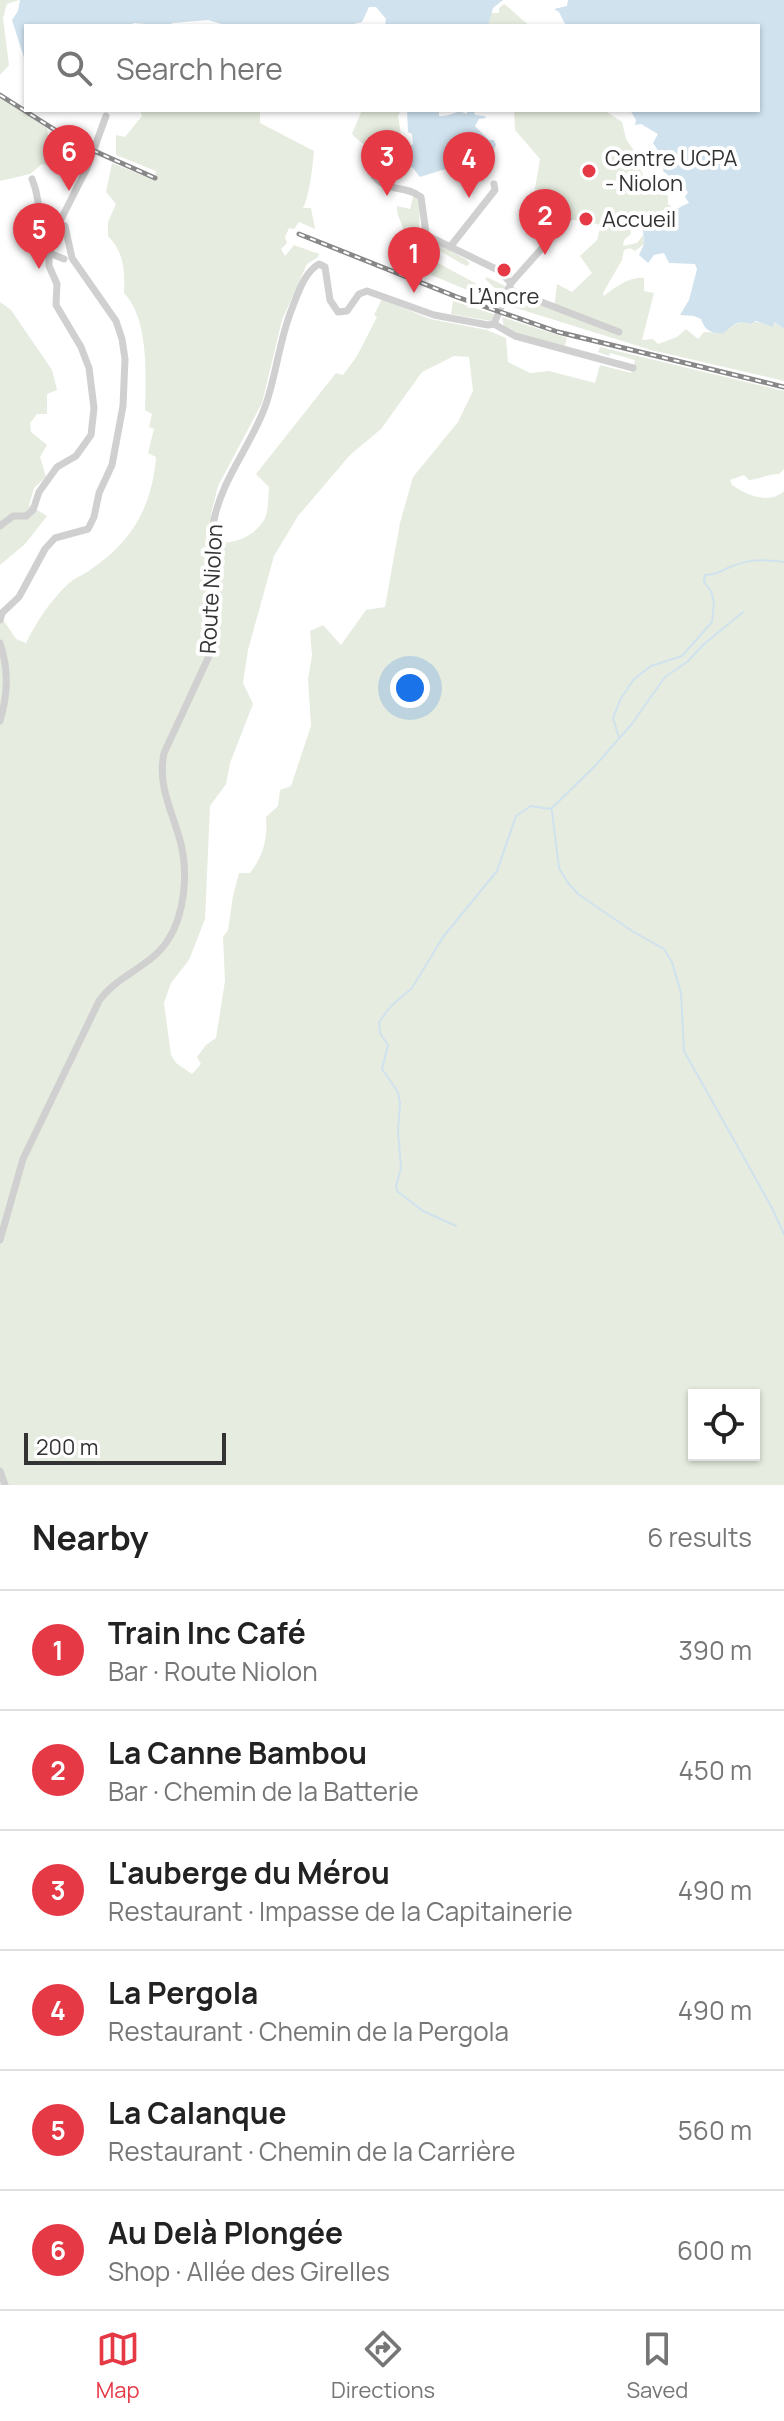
<!DOCTYPE html>
<html lang="en">
<head>
<meta charset="utf-8">
<style>
	:root { --surface:#fff; --page:#f2f2f2; --text:#222; --muted:#767676; --line:#e0e0e0; --accent:#e63946 }
	body { margin:0; font-family:Manrope,sans-serif; background:var(--page); color:var(--text) }
	.controls { position:absolute; right:24px; bottom:24px; display:grid; overflow:hidden; border-radius:0px; box-shadow:0 2px 6px #0004 }
	.controls button { width:72px; height:72px; display:grid; place-items:center; padding:0; border:0; border-bottom:2px solid var(--line); background:var(--surface); color:var(--text); font:40px sans-serif }
	.scale { position:absolute; left:24px; bottom:20px; width:202px; box-sizing:border-box; padding-left:8px; border:4px solid #333; border-top:0; font-size:22px; line-height:28px; white-space:nowrap; color:#333; -webkit-text-stroke:6px #fff; paint-order:stroke }
	.you { position:absolute; left:410px; top:688px; width:28px; height:28px; margin:-20px; border:6px solid #fff; border-radius:50%; background:#1a73e8; box-shadow:0 0 0 12px #1a73e833 }
	.badge { display:grid; place-items:center; width:52px; height:52px; border-radius:50%; background:var(--accent); color:#fff; font-size:26px; font-weight:700 }
	.pin { position:absolute; translate:-50% -66px; filter:drop-shadow(0 2px 4px #0008) }
	.pin::after { content:''; position:absolute; top:42px; width:28px; height:24px; background:inherit; clip-path:polygon(0 0,100% 0,50% 100%) }
	.list { margin:0; padding:0; list-style:none }
	h2 { display:flex; justify-content:space-between; align-items:center; height:104px; margin:0; padding:0 32px; font-size:34px }
	h2 small { font-size:26px; font-weight:400; color:var(--muted) }
	.list li { display:grid; grid-template-columns:52px 1fr auto; gap:24px; align-items:center; box-sizing:border-box; height:120px; padding:0 32px; border-top:2px solid var(--line) }
	.list b { display:block; font-size:30px; white-space:nowrap }
	.list p { margin:0; font-size:26px; white-space:nowrap; color:var(--muted) }
	.list em { font-size:26px; font-style:normal; color:var(--muted) }
	.icon { flex:none; width:44px; height:44px; fill:none; stroke:currentColor; stroke-width:2; stroke-linecap:round; stroke-linejoin:round }
	.map { position:relative; flex:none; width:784px; height:1485px; overflow:hidden }
	.search { position:absolute; background:var(--surface); box-shadow:0 2px 6px #0004; left:24px; right:24px; top:24px; height:88px; display:flex; align-items:center; gap:20px; box-sizing:border-box; padding:0 28px; border-radius:0px; color:var(--muted); font-size:30px }
	.sheet { height:824px; background:var(--surface) }
	nav { display:flex; justify-content:space-around; align-items:center; box-sizing:border-box; height:112px; border-top:2px solid var(--line); background:var(--surface); font-size:22px; color:var(--muted) }
	nav a { display:grid; justify-items:center; gap:4px }
	nav .on { color:var(--accent) }
	.map>svg:first-child { display:block }
</style>
</head>
<body>
<div class="map">
<svg width="784" height="1485" viewBox="0 0 784 1485">
	<rect width="100%" height="100%" fill="#fff"/>
	<g fill="#e6ecdf" fill-rule="evenodd">
		<polygon points="0,0 19,0 7,4 3,18 9,65 0,75"/>
		<path d="M 504,4 C 514,11 520,19 530,26 L 488,26 L 491,13 L 499,13 L 499,8 Z"/>
		<polygon points="0,98 47,128 52,166 42,164 30,174 0,181"/>
		<path d="M 140,110 L 260,110 L 260,123 L 314,151 C 313,164 309,198 303,208 L 311,208 L 315,229 L 299,222 L 294,229 L 289,228 L 285,237 L 287,243 L 281,249 L 285,256 L 294,245 L 319,254 L 318,257 L 307,264 L 282,320 L 262,403 L 218,486 L 211,514 L 211,542 C 232,545 252,539 264,520 C 269,512 268,497 269,487 L 256,474 L 336,373 L 343,375 L 357,356 L 377,317 L 374,315 L 382,299 L 430,319 L 487,330 L 506,338 L 508,362 L 530,373 L 549,371 L 595,383 L 600,365 L 631,373 L 635,360 L 610,353 L 609,356 L 598,352 L 600,347 L 784,391 L 784,469 L 779,474 C 768,474 760,479 749,480 L 744,475 L 730,480 L 732,485 C 746,495 770,505 784,491 L 784,1485 L 0,1485 L 0,615 L 16,639 L 26,643 C 37,621 50,601 69,583 C 75,578 83,575 90,570 C 132,542 152,507 156,457 L 148,453 L 154,429 L 149,427 L 152,414 L 145,410 C 146,376 149,319 124,293 C 125,271 124,252 108,236 L 108,222 L 116,204 L 106,192 L 112,163 L 154,180 L 156,171 L 116,155 L 116,135 L 125,137 L 142,116 ZM 454,356 L 469,357 L 473,391 L 458,422 L 413,477 L 400,523 L 385,607 L 366,610 L 341,645 L 323,625 L 310,631 L 312,655 L 308,679 L 311,726 L 291,786 L 280,790 L 278,806 L 266,817 C 268,838 263,857 250,873 L 239,873 L 233,896 L 228,930 L 223,937 L 225,981 L 216,1038 L 206,1045 L 197,1057 L 201,1064 L 192,1074 L 176,1063 L 171,1055 L 164,1003 L 171,983 L 189,960 L 205,919 L 210,806 L 226,784 L 230,763 L 253,704 L 243,683 L 248,650 L 274,556 L 298,516 L 350,455 L 381,429 L 422,372 ZM 694,1395 L 754,1395 L 754,1455 L 694,1455 Z"/>
		<path d="M 362,110 L 401,110 L 398,116 L 401,134 L 393,151 L 400,168 L 404,170 L 406,175 L 396,174 L 386,166 L 377,167 C 379,149 362,146 352,134 Z"/>
		<path d="M 514,110 L 604,110 L 622,122 L 626,139 L 643,164 L 639,167 L 647,182 L 668,196 L 668,204 L 673,208 L 663,215 L 664,210 L 657,212 C 652,223 639,222 630,228 L 631,234 L 624,240 L 623,246 L 637,243 L 643,235 L 644,244 L 635,251 L 630,248 L 624,250 L 622,260 L 603,293 L 604,296 C 614,288 630,276 644,278 L 644,291 L 654,293 L 642,340 L 653,339 L 658,344 L 677,337 L 686,329 L 698,339 L 704,332 L 724,333 C 739,318 753,320 772,326 L 773,322 L 784,329 L 784,381 L 651,350 L 506,305 L 510,292 L 554,308 L 557,284 L 572,292 L 592,273 L 580,256 L 597,240 L 601,225 L 531,212 L 540,159 L 515,130 Z"/>
		<path d="M 414,194 L 420,201 L 419,233 L 467,260 L 470,264 L 466,266 L 421,240 L 404,238 C 405,225 396,218 397,206 L 410,209 Z"/>
		<polygon points="398,254 431,268 438,263 475,283 476,286 497,294 498,291 485,279 487,277 507,287 501,304 395,260"/>
		<polygon points="453,301 496,315 491,321 451,314"/>
		<polygon points="0,302 11,310 52,370 57,390 47,394 47,414 37,414 30,423 31,432 47,445 40,457 46,477 34,488 29,505 47,516 25,544 0,565"/>
		<path d="M 502,317 L 567,338 L 565,346 C 553,343 513,334 507,329 C 502,324 503,322 502,317 Z"/>
	</g>
	<g fill="#cfe2ee">
		<polygon points="20,0 503,0 493,8 488,26 385,26 386,19 376,7 369,7 362,22 345,26 228,26 208,20 172,23 170,26 134,23 128,26 26,26 26,64 12,20 18,11"/>
		<path d="M 568,0 L 784,0 L 784,329 L 774,322 L 773,327 L 756,321 L 750,324 C 739,319 733,325 724,333 C 712,334 705,331 701,319 L 694,316 L 680,315 L 689,300 L 697,269 L 695,264 L 669,263 L 664,253 L 654,255 L 648,263 L 639,255 L 644,244 L 643,230 C 648,224 681,206 689,203 L 685,197 L 688,192 L 679,182 L 668,179 L 668,175 L 663,171 L 665,161 L 653,143 L 658,134 L 641,124 L 635,125 L 636,120 L 630,110 L 758,110 L 758,26 L 575,26 L 565,24 L 559,12 L 554,9 L 567,6 Z"/>
		<path d="M 407,110 L 439,110 L 439,116 C 446,116 455,114 459,110 L 466,114 L 469,110 L 474,110 L 475,115 L 485,116 L 486,118 L 479,119 L 475,126 L 489,140 L 494,140 L 496,145 L 475,179 L 465,187 L 460,182 L 459,173 L 448,169 L 442,170 L 420,177 L 413,168 L 401,164 L 399,153 L 401,147 L 404,150 L 413,144 L 412,134 L 408,132 Z"/>
	</g>
	<g fill="none" stroke-linecap="round" stroke-linejoin="round">
		<g stroke="#cfe2ee" stroke-width="2">
			<path d="M 619,738 L 613,718 L 621,698 L 634,679 L 651,666 L 682,656 L 712,622 L 714,603 L 711,591 L 704,582 L 705,575 C 716,575 721,571 730,567 C 749,559 764,559 784,562"/>
			<polyline points="552,811 559,868 568,883 578,894 632,931 664,949 672,962 681,993 684,1051 771,1206 784,1234"/>
			<polyline points="456,1226 423,1211 397,1191 396,1186 401,1168 398,1131 400,1104 398,1092 382,1069 388,1045 380,1033 379,1022 391,1006 412,988 443,937 497,871 516,816 531,806 551,809 594,767 631,725 665,677 687,662 704,644 743,612"/>
		</g>
		<g stroke="#d0d0d0" stroke-width="7">
			<path d="M 374,176 C 389,194 404,184 421,197 L 426,233 L 430,237 L 498,270 L 511,283"/>
			<polyline points="450,247 495,190 494,184"/>
			<polyline points="49,253 64,259"/>
			<polyline points="508,289 619,332"/>
			<polyline points="494,324 515,336 633,368"/>
			<polyline points="494,324 511,283 568,219"/>
			<polyline points="0,526 13,516 26,516 33,510 39,492 57,467 76,456 91,435 94,408 89,368 81,347 56,305 57,284 49,266 49,253 51,239 87,168 106,116"/>
			<path d="M 0,620 L 2,613 L 19,597 L 45,549 L 55,538 L 88,529 L 94,517 L 99,493 L 112,465 L 123,406 L 125,359 L 122,339 L 116,321 L 72,258 L 65,226 C 27,207 45,210 32,179"/>
			<path d="M 0,643 C 9,670 8,694 0,721"/>
			<path d="M 0,1240 L 23,1159 L 99,1001 C 117,975 151,967 168,940 C 185,914 188,873 181,844 C 173,812 157,787 164,753 L 209,656 L 214,520 C 222,479 250,447 265,407 C 276,376 279,342 291,311 C 297,296 304,272 319,264 L 325,267 L 330,300 L 338,312 L 347,311 L 359,294 L 367,291 L 434,315 L 488,325 L 494,324"/>
			<polyline points="0,1471 5,1485"/>
		</g>
		<g stroke="#888" stroke-width="5">
			<g id="rail">
				<polyline points="0,95 74,142 155,178"/>
				<polyline points="299,234 457,297 558,332 784,387"/>
			</g>
		</g>
		<use href="#rail" stroke="#fff" stroke-width="2" stroke-dasharray="6" stroke-linecap="butt"/>
	</g>
	<g fill="#e63946" stroke="#fff" stroke-width="3">
		<circle cx="589" cy="171" r="8"/>
		<circle cx="586" cy="219" r="8"/>
		<circle cx="504" cy="270" r="8"/>
	</g>
	<g text-anchor="middle" dominant-baseline="central" stroke-width="8" stroke-linejoin="round" paint-order="stroke">
		<g font-size="22" fill="#333" stroke="#fff" text-anchor="start">
			<text x="605" y="158">Centre UCPA<tspan x="605" dy="25">- Niolon</tspan></text>
			<text x="602" y="219">Accueil</text>
			<text x="504" y="296" text-anchor="middle">L’Ancre</text>
		</g>
		<g font-size="22" fill="#333" stroke="#fff">
			<text transform="translate(211 589) rotate(-87)">Route Niolon</text>
		</g>
	</g>
</svg>
<div class="controls">
<button><svg class="icon" aria-label="locate" viewBox="0 0 24 24"><circle cx="12" cy="12" r="6"/><path d="M12 2v4M12 18v4M2 12h4M18 12h4"/></svg></button>
</div>
<div class="scale">200 m</div>
<div class="you"></div>
<div class="pin badge" style="left:414px;top:293px">1</div>
<div class="pin badge" style="left:545px;top:255px">2</div>
<div class="pin badge" style="left:387px;top:196px">3</div>
<div class="pin badge" style="left:469px;top:198px">4</div>
<div class="pin badge" style="left:39px;top:269px">5</div>
<div class="pin badge" style="left:69px;top:191px">6</div>
<div class="search"><svg class="icon" aria-label="search" viewBox="0 0 24 24"><circle cx="10" cy="10" r="6"/><path d="M15 15l6 6"/></svg>Search here</div>
</div>
<section class="sheet">
<h2>Nearby<small>6 results</small></h2>
<ul class="list">
<li><span class="badge">1</span><div><b>Train Inc Café</b><p>Bar · Route Niolon</p></div><em>390 m</em></li>
<li><span class="badge">2</span><div><b>La Canne Bambou</b><p>Bar · Chemin de la Batterie</p></div><em>450 m</em></li>
<li><span class="badge">3</span><div><b>L'auberge du Mérou</b><p>Restaurant · Impasse de la Capitainerie</p></div><em>490 m</em></li>
<li><span class="badge">4</span><div><b>La Pergola</b><p>Restaurant · Chemin de la Pergola</p></div><em>490 m</em></li>
<li><span class="badge">5</span><div><b>La Calanque</b><p>Restaurant · Chemin de la Carrière</p></div><em>560 m</em></li>
<li><span class="badge">6</span><div><b>Au Delà Plongée</b><p>Shop · Allée des Girelles</p></div><em>600 m</em></li>
</ul>
</section>
<nav>
<a class="on"><svg class="icon" aria-label="map" viewBox="0 0 24 24"><path d="M3 6l6-2 6 2 6-2v14l-6 2-6-2-6 2zM9 4v14M15 6v14"/></svg>Map</a>
<a><svg class="icon" aria-label="directions" viewBox="0 0 24 24"><path d="M12 3l9 9-9 9-9-9zM9 14v-3h6M13 9l2 2-2 2"/></svg>Directions</a>
<a><svg class="icon" aria-label="saved" viewBox="0 0 24 24"><path d="M7 4h10v16l-5-4-5 4z"/></svg>Saved</a>
</nav>
</body>
</html>
